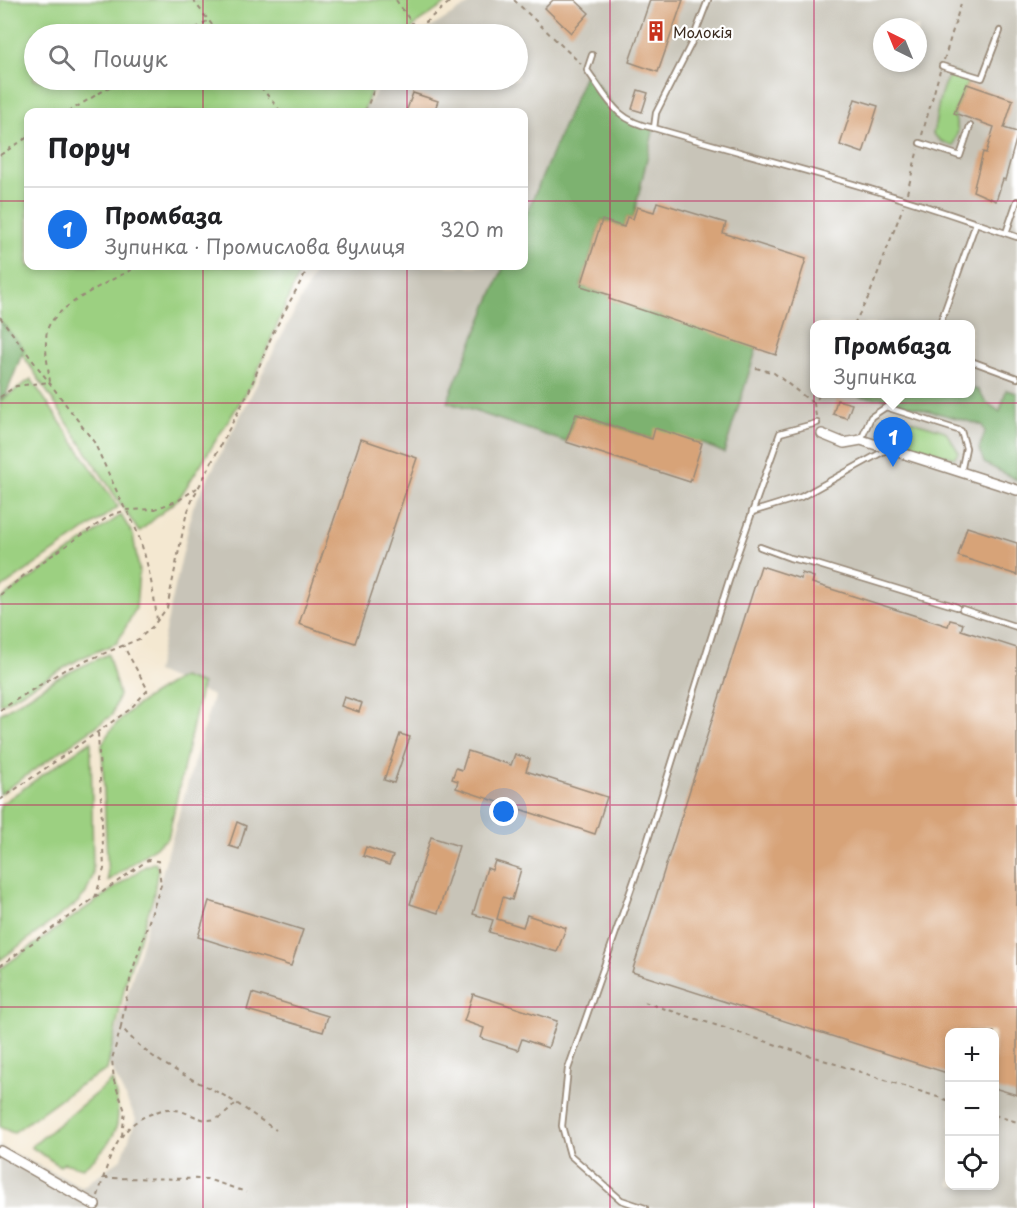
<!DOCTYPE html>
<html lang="uk">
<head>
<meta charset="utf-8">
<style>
	:root { --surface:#fff; --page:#f2f2f2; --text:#202124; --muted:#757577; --line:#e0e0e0; --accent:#1a73e8 }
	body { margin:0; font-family:"Playpen Sans",sans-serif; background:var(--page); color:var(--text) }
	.controls { position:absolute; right:18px; bottom:18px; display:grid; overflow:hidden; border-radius:12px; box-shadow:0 3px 9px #0003 }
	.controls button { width:54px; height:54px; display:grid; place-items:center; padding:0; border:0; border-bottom:2px solid var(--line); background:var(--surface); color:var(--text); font:30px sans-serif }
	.compass { position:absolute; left:873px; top:18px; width:54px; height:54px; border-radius:50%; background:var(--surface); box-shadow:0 3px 9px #0003; rotate:317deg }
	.you { position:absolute; left:504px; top:812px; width:21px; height:21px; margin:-15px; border:4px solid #fff; border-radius:50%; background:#1a73e8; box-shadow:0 0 0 9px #1a73e833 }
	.badge { display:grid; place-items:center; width:39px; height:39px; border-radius:50%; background:var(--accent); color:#fff; font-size:20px; font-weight:700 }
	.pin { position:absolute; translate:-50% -50px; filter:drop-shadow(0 2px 3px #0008) }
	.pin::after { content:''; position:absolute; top:32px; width:21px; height:18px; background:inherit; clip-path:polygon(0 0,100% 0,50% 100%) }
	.popup { position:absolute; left:810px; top:320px; width:165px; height:78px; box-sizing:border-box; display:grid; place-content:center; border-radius:12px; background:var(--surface); filter:drop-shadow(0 2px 4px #0005); font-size:20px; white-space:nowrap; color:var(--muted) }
	.popup b { font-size:22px; color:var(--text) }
	.popup::after { content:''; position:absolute; left:50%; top:100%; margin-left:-12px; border:12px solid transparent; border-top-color:var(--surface) }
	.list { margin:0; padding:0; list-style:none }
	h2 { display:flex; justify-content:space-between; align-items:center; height:78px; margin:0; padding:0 24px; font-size:26px }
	h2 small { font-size:20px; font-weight:400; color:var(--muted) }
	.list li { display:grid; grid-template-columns:39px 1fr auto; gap:18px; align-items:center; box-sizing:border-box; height:84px; padding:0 24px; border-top:2px solid var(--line) }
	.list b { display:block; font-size:22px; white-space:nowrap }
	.list p { margin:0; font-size:20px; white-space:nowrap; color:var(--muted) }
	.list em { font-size:20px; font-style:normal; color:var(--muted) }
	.icon { flex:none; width:33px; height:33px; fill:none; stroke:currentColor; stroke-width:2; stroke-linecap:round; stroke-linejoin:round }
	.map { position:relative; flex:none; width:1017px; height:1208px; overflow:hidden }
	.search { position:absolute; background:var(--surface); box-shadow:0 3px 9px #0003; left:24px; top:24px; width:504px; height:66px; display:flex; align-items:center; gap:15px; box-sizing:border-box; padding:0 21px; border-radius:33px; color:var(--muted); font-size:22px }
	.panel { position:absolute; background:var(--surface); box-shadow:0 3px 9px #0003; left:24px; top:108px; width:504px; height:162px; border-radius:12px }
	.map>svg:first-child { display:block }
</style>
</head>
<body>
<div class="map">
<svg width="1017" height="1208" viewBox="0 0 1017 1208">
	<rect width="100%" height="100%" fill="#fff"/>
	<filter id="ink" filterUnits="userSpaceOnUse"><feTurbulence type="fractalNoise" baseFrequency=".0167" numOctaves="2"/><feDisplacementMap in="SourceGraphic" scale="12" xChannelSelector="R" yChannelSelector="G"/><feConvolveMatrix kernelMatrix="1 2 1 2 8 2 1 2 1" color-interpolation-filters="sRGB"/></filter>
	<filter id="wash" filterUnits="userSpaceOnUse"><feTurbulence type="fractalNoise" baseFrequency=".008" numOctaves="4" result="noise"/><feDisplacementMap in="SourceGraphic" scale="24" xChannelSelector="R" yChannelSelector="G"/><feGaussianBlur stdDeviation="1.35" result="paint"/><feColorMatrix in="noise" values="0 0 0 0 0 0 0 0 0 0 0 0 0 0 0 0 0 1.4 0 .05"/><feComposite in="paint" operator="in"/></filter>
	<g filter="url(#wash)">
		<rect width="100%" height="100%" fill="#f4e8d1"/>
		<path fill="#c8c4b8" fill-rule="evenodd" d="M 476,0 L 1017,0 L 1017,1208 L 0,1208 L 0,1146 L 82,1187 L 122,1158 L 136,1119 L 108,1061 L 213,696 L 156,672 L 193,507 L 318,266 L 524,266 L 524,112 L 363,112 L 384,80 L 518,80 L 518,34 L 420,34 ZM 882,27 L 918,27 L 918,63 L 882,63 ZM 815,324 L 971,324 L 971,394 L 815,394 ZM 950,1032 L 994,1032 L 994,1186 L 950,1186 Z"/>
		<g fill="#9cd081" stroke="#6c7d50" stroke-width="1.5">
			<polygon points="0,0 451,0 415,25 408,34 34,34 34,80 376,80 363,112 28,112 28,266 302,266 253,382 180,497 139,532 21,352 0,326"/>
			<path d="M 953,72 L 962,75 L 968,81 L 954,113 L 958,131 L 953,146 L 941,141 L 933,134 C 938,115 938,85 953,72 Z"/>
			<polygon points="31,379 118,507 0,589 0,401"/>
			<polygon points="912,421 945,431 959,452 954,458 881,435 885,422"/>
			<polygon points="121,515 133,535 139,570 136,608 117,643 81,658 0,705 0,600"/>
			<polygon points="108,654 119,695 112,715 0,794 0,714 57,678"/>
			<path d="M 182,677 L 202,684 L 168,838 L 108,881 L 102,745 C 115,715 155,692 182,677 Z"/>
			<polygon points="91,741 93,875 86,893 77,903 0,960 0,805"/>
			<polygon points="155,862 158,869 153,898 126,980 107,1070 78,1086 13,1133 0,1127 0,969 144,867"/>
			<path d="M 112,1080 C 125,1123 118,1140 83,1168 L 64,1163 L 60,1166 L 31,1147 Z"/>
		</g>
		<g fill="#7db26f" stroke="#5c6e46" stroke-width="1.5">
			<polygon points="587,70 620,116 654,128 633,219 627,217 624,227 602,220 581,286 610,295 609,299 757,347 724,453 702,443 652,439 576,414 566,442 447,402 504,266 524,266 524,220"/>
			<polygon points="0,321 24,349 6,395 0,399"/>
			<polygon points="971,388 978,390 985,401 1000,412 1006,390 1017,393 1017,480 984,463 979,449 985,432 982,425 881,398 860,397 859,394 971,394"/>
		</g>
		<g id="blocks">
			<g fill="#d7a378">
				<polygon points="553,0 575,0 589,13 571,33 545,8"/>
				<polygon points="650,0 683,0 658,72 629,62"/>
				<polygon points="967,84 1013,100 1004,128 1017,132 1017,136 1005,180 1003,179 996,201 973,191 983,152 986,153 994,127 954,113"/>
				<polygon points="638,90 648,93 642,112 632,109"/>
				<polygon points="413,93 438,101 434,112 406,112"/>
				<polygon points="855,99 878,106 863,153 840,145"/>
				<polygon points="657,202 726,223 723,233 806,259 776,355 609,299 610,295 581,286 602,220 624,227 627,217 633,219 637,207 654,212"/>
				<polygon points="837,400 852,404 847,418 833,414"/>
				<polygon points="576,414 652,439 655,428 702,443 690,482 566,442"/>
				<polygon points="361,439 417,458 355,643 299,624"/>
				<polygon points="967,527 1017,543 1017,575 958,556"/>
				<polygon points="761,566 801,579 802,573 814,577 812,583 948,626 950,620 958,622 963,624 961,630 1017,648 1017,1095 994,1088 994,1032 950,1032 950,1074 632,972"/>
				<polygon points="344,697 362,703 359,712 341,706"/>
				<polygon points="400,734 410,737 394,783 384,780"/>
				<polygon points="468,751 511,765 515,754 530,759 526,771 607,797 595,834 456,788 458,781 452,779 456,768 462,770"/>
				<polygon points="237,822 246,826 239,849 229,846"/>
				<polygon points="431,837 459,846 438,913 410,904"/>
				<polygon points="366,847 393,856 389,865 363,856"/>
				<polygon points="495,861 521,869 512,900 503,897 497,919 523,927 527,915 566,928 557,952 489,932 493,920 473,914 487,868 492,870"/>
				<polygon points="209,901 303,930 291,966 198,937"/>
				<polygon points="252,993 328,1016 323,1032 247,1010"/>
				<polygon points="473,994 557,1021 548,1048 522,1039 518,1050 481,1038 484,1028 464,1021"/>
			</g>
		</g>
	</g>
	<g filter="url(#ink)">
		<use href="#blocks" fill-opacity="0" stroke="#988978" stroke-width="1.5"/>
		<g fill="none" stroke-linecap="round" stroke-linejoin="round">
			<g stroke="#988978" stroke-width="8">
				<g id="lane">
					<path d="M 708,0 L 691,44 L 656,113 L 654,128 C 761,159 870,186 976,223 L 940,324"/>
					<path d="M 592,55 L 587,70 C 608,99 615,121 654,128"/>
					<polyline points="942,66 982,78 1000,31"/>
					<polyline points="920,143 960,156 970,126"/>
					<polyline points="976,223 1017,237"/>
					<polyline points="1006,233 1017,201"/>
					<polyline points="971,361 1017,378"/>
					<polyline points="861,440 871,417 886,407 961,431 966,448 961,472"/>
					<polyline points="752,512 801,497 886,450"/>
					<polyline points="760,547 790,558 816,564 957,607"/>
					<polyline points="962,609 1017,627"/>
					<polyline points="645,1208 621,1200 570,1155 562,1126 568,1069 644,852 735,561 780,433 817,423"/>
				</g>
			</g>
			<g stroke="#988978" stroke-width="12">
				<g id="street">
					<polyline points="822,434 844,443 861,440 1017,490"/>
					<polyline points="0,1151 95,1205"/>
				</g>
			</g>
			<g stroke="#988978" stroke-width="2" stroke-dasharray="4.5 4.5" stroke-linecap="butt">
				<polyline points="193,0 219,34"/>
				<polyline points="396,0 416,29"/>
				<polyline points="514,0 581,64"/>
				<polyline points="188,34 207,21"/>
				<polyline points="411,34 452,0"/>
				<polyline points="944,60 962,0"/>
				<polyline points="255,80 281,112"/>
				<polyline points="68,112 121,80"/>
				<polyline points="365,112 378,80"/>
				<polyline points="922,135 940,71"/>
				<polyline points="0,155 28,137"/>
				<polyline points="907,193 918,149"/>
				<path d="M 0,317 L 94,442 L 124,507 C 142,530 155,592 157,622"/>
				<polyline points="854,324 869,296 903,207"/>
				<polyline points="756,368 774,373 814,404"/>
				<path d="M 0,397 L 16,386 L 50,382 C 48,366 44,348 47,331 C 51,307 118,277 139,266"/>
				<polyline points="816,416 814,404 820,394"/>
				<polyline points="0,595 32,569 111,515 127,510 155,509 179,500 197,488"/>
				<polyline points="0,710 64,670 139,639 153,626 167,608 186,516 193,498 249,391 272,335 309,266"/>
				<polyline points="0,800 129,710 148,690 123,645"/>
				<polyline points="95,898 104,869 98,732"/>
				<path d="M 0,966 L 125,876 L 148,860 L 158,861 L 161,885 L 131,975 L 121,1026 C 147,1060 185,1075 221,1094 C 240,1104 257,1118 276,1130"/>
				<polyline points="644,1002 950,1101"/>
				<polyline points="121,1027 112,1059 114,1081 125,1111 122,1135"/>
				<polyline points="994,1115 1017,1122"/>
				<polyline points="104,1178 207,1179 246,1192"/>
				<path d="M 98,1196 C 107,1165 116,1126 151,1114 C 156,1112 163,1109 168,1109 C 197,1110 207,1136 235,1104"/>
			</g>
			<use href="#lane" stroke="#fff" stroke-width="4.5"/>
			<use href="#street" stroke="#fff" stroke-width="9"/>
		</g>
	</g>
	<path fill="none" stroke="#c2185b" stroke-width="1.5" stroke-opacity="0.55" d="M 203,0 L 203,34M 407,0 L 407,34M 610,0 L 610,1208M 814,0 L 814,1208M 203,80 L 203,112M 407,80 L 407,112M 0,201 L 28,201M 524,201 L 1017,201M 203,266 L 203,1208M 407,266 L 407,1208M 0,403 L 1017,403M 0,604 L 1017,604M 0,805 L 1017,805M 0,1007 L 1017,1007"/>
	<defs>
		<g id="building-bare" transform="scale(1.62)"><path d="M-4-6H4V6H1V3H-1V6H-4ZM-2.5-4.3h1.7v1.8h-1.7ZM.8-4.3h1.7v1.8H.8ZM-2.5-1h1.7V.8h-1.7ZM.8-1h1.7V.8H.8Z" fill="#c8321e" stroke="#fff" stroke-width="2.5" paint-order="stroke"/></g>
	</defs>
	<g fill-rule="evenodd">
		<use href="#building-bare" x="656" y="31"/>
	</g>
	<g text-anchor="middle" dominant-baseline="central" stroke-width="4.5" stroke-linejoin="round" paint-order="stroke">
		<g font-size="15" fill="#3b2a1e" stroke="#fff" text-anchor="start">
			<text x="673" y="31">Молокія</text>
		</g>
	</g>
</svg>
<div class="controls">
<button>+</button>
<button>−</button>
<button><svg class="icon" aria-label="locate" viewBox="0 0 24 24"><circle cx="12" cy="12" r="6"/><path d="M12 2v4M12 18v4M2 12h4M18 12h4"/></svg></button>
</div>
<svg class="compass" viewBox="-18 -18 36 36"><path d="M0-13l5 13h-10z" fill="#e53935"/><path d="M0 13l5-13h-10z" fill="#757577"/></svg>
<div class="you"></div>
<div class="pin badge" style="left:893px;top:467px">1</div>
<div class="popup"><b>Промбаза</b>Зупинка</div>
<div class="search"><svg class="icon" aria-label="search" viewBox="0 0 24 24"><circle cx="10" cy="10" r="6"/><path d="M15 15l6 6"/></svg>Пошук</div>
<section class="panel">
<h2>Поруч<small></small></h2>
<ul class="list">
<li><span class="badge">1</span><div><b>Промбаза</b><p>Зупинка · Промислова вулиця</p></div><em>320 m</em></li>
</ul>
</section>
</div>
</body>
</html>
